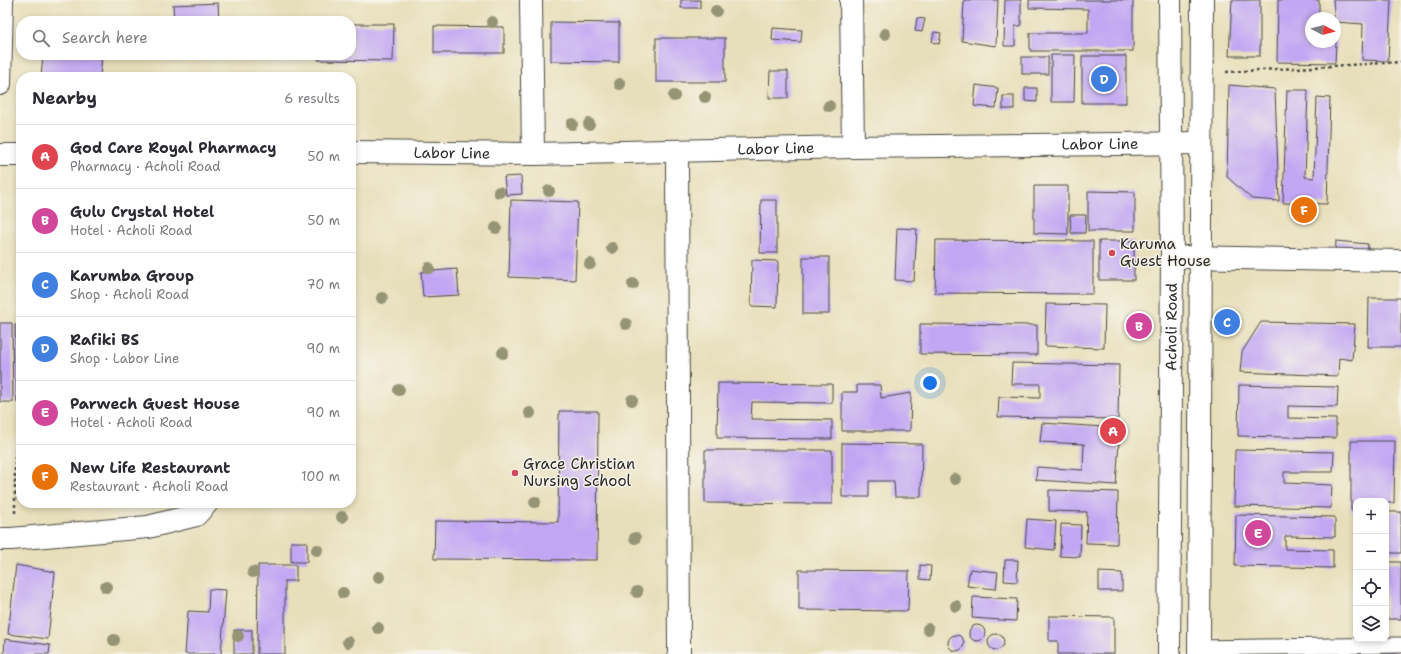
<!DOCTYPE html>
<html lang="en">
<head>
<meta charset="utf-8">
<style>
	:root { --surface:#fff; --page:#f7f7f7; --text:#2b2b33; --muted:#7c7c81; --line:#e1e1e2; --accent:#d1495b }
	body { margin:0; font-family:"Shantell Sans",sans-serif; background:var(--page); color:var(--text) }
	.controls { position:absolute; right:12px; bottom:12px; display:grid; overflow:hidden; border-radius:8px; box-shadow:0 2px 6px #0003 }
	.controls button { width:36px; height:36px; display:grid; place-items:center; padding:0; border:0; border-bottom:1px solid var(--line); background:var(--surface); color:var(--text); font:20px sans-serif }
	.compass { position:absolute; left:1305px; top:12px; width:36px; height:36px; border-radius:50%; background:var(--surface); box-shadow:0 2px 6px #0003; rotate:97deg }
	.you { position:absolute; left:930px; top:383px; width:14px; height:14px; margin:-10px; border:3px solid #fff; border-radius:50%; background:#1a73e8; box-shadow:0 0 0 6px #1a73e833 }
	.badge { display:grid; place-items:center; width:26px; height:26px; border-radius:50%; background:var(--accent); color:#fff; font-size:13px; font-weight:700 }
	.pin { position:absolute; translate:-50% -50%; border:2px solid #fff; box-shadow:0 1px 4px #0006 }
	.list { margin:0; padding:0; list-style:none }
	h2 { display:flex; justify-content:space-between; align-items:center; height:52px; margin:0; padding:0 16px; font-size:17px }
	h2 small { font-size:13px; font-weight:400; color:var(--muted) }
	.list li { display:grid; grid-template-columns:26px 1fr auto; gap:12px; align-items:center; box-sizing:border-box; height:64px; padding:0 16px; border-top:1px solid var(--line) }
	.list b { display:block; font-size:15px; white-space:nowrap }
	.list p { margin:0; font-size:13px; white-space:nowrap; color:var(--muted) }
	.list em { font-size:13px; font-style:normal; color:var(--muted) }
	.icon { flex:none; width:22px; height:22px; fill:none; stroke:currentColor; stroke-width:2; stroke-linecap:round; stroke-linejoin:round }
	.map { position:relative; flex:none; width:1401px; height:654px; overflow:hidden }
	.search { position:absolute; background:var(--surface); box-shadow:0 2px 6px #0003; left:16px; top:16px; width:340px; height:44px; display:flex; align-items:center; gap:10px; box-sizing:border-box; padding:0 14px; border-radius:16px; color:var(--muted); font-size:15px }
	.panel { position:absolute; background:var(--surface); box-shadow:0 2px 6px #0003; left:16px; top:72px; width:340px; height:436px; border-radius:16px }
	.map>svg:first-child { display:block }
</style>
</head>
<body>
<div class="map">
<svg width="1401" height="654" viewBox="0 0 1401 654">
	<rect width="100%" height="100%" fill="#f7f3e8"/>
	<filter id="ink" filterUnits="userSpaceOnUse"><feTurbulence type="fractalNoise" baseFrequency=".025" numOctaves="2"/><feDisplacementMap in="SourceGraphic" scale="8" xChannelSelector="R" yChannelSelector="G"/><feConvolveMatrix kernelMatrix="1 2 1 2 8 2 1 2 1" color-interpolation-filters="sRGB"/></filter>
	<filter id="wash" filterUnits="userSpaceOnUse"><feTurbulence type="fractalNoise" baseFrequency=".012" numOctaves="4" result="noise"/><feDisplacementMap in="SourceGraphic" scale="16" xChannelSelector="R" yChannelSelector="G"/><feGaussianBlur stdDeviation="0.9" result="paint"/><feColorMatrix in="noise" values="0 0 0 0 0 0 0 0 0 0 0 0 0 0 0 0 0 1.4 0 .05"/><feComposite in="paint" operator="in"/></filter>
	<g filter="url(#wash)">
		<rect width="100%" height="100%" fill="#e7dfba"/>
		<g id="blocks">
			<g fill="#c1a7f3">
				<rect x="681" y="0" width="19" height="8"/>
				<polygon points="964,0 998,0 996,46 962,41"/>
				<polygon points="1005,0 1021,0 1021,26 1015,26 1015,46 1004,46"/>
				<polygon points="1029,0 1133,0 1133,51 1030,51 1030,33 1088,33 1088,9 1029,8"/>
				<polygon points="1232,0 1260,0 1260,56 1229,56"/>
				<polygon points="1278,0 1319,0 1319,18 1311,18 1311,42 1336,42 1335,63 1277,62"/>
				<polygon points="1333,0 1391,0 1388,61 1362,60 1363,24 1335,22"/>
				<polygon points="218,3 219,21 174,21 173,5"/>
				<polygon points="917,18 925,19 922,32 915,31"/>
				<polygon points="551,22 619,23 619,62 551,61"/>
				<polygon points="351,24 394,24 393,61 318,60 318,55 351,55"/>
				<polygon points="434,26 504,27 504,53 434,53"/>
				<polygon points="773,28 802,30 801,42 772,40"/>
				<polygon points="934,32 941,33 939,44 932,42"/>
				<rect x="656" y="38" width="69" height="44"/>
				<polygon points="43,55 102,55 100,77 41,77"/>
				<polygon points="1051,55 1075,55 1074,102 1051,102"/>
				<rect x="1082" y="56" width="44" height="47"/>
				<rect x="1022" y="57" width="26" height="17"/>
				<polygon points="770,71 788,71 788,98 769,98"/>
				<polygon points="976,85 998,88 996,108 974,106"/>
				<polygon points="1229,85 1275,89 1279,201 1252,199 1227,177"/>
				<polygon points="1025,88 1037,88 1037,102 1025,101"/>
				<polygon points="1287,90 1308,90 1305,177 1314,178 1317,97 1330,98 1327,204 1283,203"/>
				<rect x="1003" y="96" width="11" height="13"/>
				<polygon points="521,176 522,194 506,195 504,177"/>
				<polygon points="1034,186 1068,186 1068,234 1034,233"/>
				<polygon points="1088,191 1135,192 1135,231 1088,231"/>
				<polygon points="511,200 578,202 575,280 509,277"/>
				<polygon points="761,200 777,200 777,253 760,253"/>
				<polygon points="1070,215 1086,215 1085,233 1071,233"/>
				<polygon points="897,228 917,229 914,281 895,280"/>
				<polygon points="936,240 1093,241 1093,294 935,293"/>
				<rect x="1099" y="241" width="35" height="39"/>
				<polygon points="1336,241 1368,244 1367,259 1335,256"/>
				<rect x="803" y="257" width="26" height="57"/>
				<polygon points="752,260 778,261 777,307 751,306"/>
				<polygon points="457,269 459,295 423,297 421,272"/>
				<polygon points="1369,298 1401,298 1401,347 1368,347"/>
				<polygon points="1046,304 1105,305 1104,348 1045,346"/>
				<polygon points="1261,322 1355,324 1352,360 1339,358 1338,376 1240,372 1242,352"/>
				<polygon points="0,323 12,323 13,402 0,402"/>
				<polygon points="920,324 1037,325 1037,355 920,354"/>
				<polygon points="15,325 21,325 21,403 17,403"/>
				<polygon points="1012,363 1119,365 1118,419 998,417 999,397 1040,398 1040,384 1011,384"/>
				<polygon points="718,383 832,384 832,403 752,402 751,419 832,420 832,439 717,438"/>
				<polygon points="857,385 880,385 881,398 911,393 910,431 842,431 842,392 857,392"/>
				<polygon points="1239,385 1338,387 1337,407 1288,406 1288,418 1336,419 1336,438 1238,436"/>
				<polygon points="559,411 598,411 597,560 434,559 435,521 558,522"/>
				<polygon points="1042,423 1120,428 1116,485 1036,480 1037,467 1083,470 1084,444 1040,442"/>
				<polygon points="1351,441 1395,441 1394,503 1386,503 1386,501 1356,501 1356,511 1351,510"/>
				<polygon points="842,443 922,444 921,497 895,497 894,481 869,481 869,497 842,497"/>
				<polygon points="705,450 832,450 832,504 705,503"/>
				<polygon points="1235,450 1334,452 1333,472 1284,472 1284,483 1332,485 1331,508 1234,506"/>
				<polygon points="1049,490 1118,492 1117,544 1086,543 1087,512 1049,511"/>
				<rect x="1386" y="512" width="15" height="41"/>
				<polygon points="1236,515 1335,517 1335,537 1285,536 1285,549 1333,550 1333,568 1235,566"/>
				<polygon points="1027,519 1056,521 1054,550 1025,547"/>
				<polygon points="1061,524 1081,525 1080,557 1060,556"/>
				<rect x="291" y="542" width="16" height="20"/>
				<polygon points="1005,560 1018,560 1017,582 1004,581"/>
				<rect x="1386" y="562" width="15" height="57"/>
				<polygon points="16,565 55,572 48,639 8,634"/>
				<polygon points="258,565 296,565 296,581 285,581 285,654 257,654"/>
				<polygon points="920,565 931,566 930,580 920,579"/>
				<polygon points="970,569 998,572 996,589 967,586"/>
				<polygon points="799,570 909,571 908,611 799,610"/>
				<polygon points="1099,572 1122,573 1122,591 1099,591"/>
				<polygon points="209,589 226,590 221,654 185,654 188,611 208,612"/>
				<polygon points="973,597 1017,599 1016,621 972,618"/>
				<polygon points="1049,616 1114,617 1114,654 1058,654 1058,641 1049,641"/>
				<circle cx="977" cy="633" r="8"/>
				<rect x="234" y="630" width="18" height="24"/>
				<circle cx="996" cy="642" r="8"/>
				<circle cx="956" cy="643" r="8"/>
				<polygon points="5,639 50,645 49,654 4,654"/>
				<rect x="1379" y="648" width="18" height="6"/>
			</g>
		</g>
	</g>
	<g filter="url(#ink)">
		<use href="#blocks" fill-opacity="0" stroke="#474640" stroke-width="1"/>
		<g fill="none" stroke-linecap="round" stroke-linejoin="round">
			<g stroke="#474640" stroke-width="17">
				<polyline id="service" points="1199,648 1401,645"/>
			</g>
			<g stroke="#474640" stroke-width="24">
				<g id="minor">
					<polyline points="531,0 533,154"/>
					<polyline points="851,0 853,147"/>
					<polyline points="0,84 2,0"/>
					<polyline points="677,151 679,654"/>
					<path id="s1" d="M 351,152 L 533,154 L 853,147 L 1201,143"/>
					<polyline points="0,155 21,155"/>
					<polyline points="1186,257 1401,261"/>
					<polyline points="0,539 11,539 148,527 196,515 207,503"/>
					<path id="s2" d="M 1169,654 L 1172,257 L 1170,0"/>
					<polyline points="1199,654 1202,0"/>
				</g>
			</g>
			<g stroke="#474640" stroke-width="2.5" stroke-dasharray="3 3" stroke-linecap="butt">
				<polyline points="1226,72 1401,62"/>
				<polyline points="15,513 15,454 21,435"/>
			</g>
			<use href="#service" stroke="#fff" stroke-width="15"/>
			<use href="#minor" stroke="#fff" stroke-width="22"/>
		</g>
		<g fill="#959474">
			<circle cx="716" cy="11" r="6"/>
			<circle cx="492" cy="22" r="6"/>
			<circle cx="885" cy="34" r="6"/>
			<circle cx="620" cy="84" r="6"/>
			<circle cx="674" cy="96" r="6"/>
			<circle cx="705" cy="97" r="6"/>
			<circle cx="829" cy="106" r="6"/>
			<circle cx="572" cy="124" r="6"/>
			<circle cx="589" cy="124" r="6"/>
			<circle cx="549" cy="191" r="6"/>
			<circle cx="499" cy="192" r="6"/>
			<circle cx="496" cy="228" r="6"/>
			<circle cx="612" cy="248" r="6"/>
			<circle cx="590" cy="264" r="6"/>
			<circle cx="429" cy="268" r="6"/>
			<circle cx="633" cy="284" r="6"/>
			<circle cx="382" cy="298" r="6"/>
			<circle cx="626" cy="324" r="6"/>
			<circle cx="503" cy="353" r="6"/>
			<circle cx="399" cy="390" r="6"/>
			<circle cx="632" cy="400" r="6"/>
			<circle cx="530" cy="413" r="6"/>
			<circle cx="955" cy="479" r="6"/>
			<circle cx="535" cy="502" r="6"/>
			<circle cx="342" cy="517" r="6"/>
			<circle cx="635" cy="538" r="6"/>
			<circle cx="317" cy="550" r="6"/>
			<circle cx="253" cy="572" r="6"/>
			<circle cx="379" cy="577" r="6"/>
			<circle cx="106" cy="587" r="6"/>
			<circle cx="637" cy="592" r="6"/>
			<circle cx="343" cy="593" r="6"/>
			<circle cx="956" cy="606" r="6"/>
			<circle cx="378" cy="628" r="6"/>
			<circle cx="928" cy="629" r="6"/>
			<circle cx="238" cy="636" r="6"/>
			<circle cx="114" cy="640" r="6"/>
			<circle cx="348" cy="642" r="6"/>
		</g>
	</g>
	<g fill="#d1495b" stroke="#f7f3e8" stroke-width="1.5">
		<circle cx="1112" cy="253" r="4"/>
		<circle cx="515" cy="473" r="4"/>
	</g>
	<g text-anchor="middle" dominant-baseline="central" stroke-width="3" stroke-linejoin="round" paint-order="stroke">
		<g font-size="15" fill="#2b2b2b" stroke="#f7f3e8">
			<text stroke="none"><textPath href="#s1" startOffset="749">Labor Line</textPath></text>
			<text stroke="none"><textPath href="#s1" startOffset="425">Labor Line</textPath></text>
			<text stroke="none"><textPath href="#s1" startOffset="101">Labor Line</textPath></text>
			<text stroke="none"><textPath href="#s2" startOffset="327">Acholi Road</textPath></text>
		</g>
		<g font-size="15" fill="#2b2b2b" stroke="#f7f3e8" text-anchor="start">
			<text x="1120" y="244">Karuma<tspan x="1120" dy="17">Guest House</tspan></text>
			<text x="523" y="464">Grace Christian<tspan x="523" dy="17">Nursing School</tspan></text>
		</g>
	</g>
</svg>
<div class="controls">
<button>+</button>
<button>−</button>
<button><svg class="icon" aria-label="locate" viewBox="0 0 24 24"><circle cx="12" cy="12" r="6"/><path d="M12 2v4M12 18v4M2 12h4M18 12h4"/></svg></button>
<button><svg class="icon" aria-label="layers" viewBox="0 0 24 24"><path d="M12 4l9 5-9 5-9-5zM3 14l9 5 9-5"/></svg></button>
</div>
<svg class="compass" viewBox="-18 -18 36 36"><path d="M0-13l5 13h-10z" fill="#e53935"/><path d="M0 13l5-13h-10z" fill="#7c7c81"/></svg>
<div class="you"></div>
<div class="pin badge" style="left:1113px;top:431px;background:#e0444e">A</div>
<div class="pin badge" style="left:1139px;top:326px;background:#d1479c">B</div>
<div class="pin badge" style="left:1227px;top:322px;background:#3f7fe0">C</div>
<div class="pin badge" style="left:1104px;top:79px;background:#3f7fe0">D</div>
<div class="pin badge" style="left:1258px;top:533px;background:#d1479c">E</div>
<div class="pin badge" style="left:1304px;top:210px;background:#e8710a">F</div>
<div class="search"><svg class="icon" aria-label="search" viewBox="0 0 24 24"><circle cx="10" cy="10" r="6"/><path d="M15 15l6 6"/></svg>Search here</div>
<section class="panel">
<h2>Nearby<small>6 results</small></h2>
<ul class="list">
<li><span class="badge" style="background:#e0444e">A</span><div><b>God Care Royal Pharmacy</b><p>Pharmacy · Acholi Road</p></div><em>50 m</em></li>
<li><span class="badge" style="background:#d1479c">B</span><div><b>Gulu Crystal Hotel</b><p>Hotel · Acholi Road</p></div><em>50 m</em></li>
<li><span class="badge" style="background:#3f7fe0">C</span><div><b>Karumba Group</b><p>Shop · Acholi Road</p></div><em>70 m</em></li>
<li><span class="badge" style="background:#3f7fe0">D</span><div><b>Rafiki BS</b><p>Shop · Labor Line</p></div><em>90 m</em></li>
<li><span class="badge" style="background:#d1479c">E</span><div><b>Parwech Guest House</b><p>Hotel · Acholi Road</p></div><em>90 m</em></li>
<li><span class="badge" style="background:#e8710a">F</span><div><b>New Life Restaurant</b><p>Restaurant · Acholi Road</p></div><em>100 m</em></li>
</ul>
</section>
</div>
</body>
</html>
